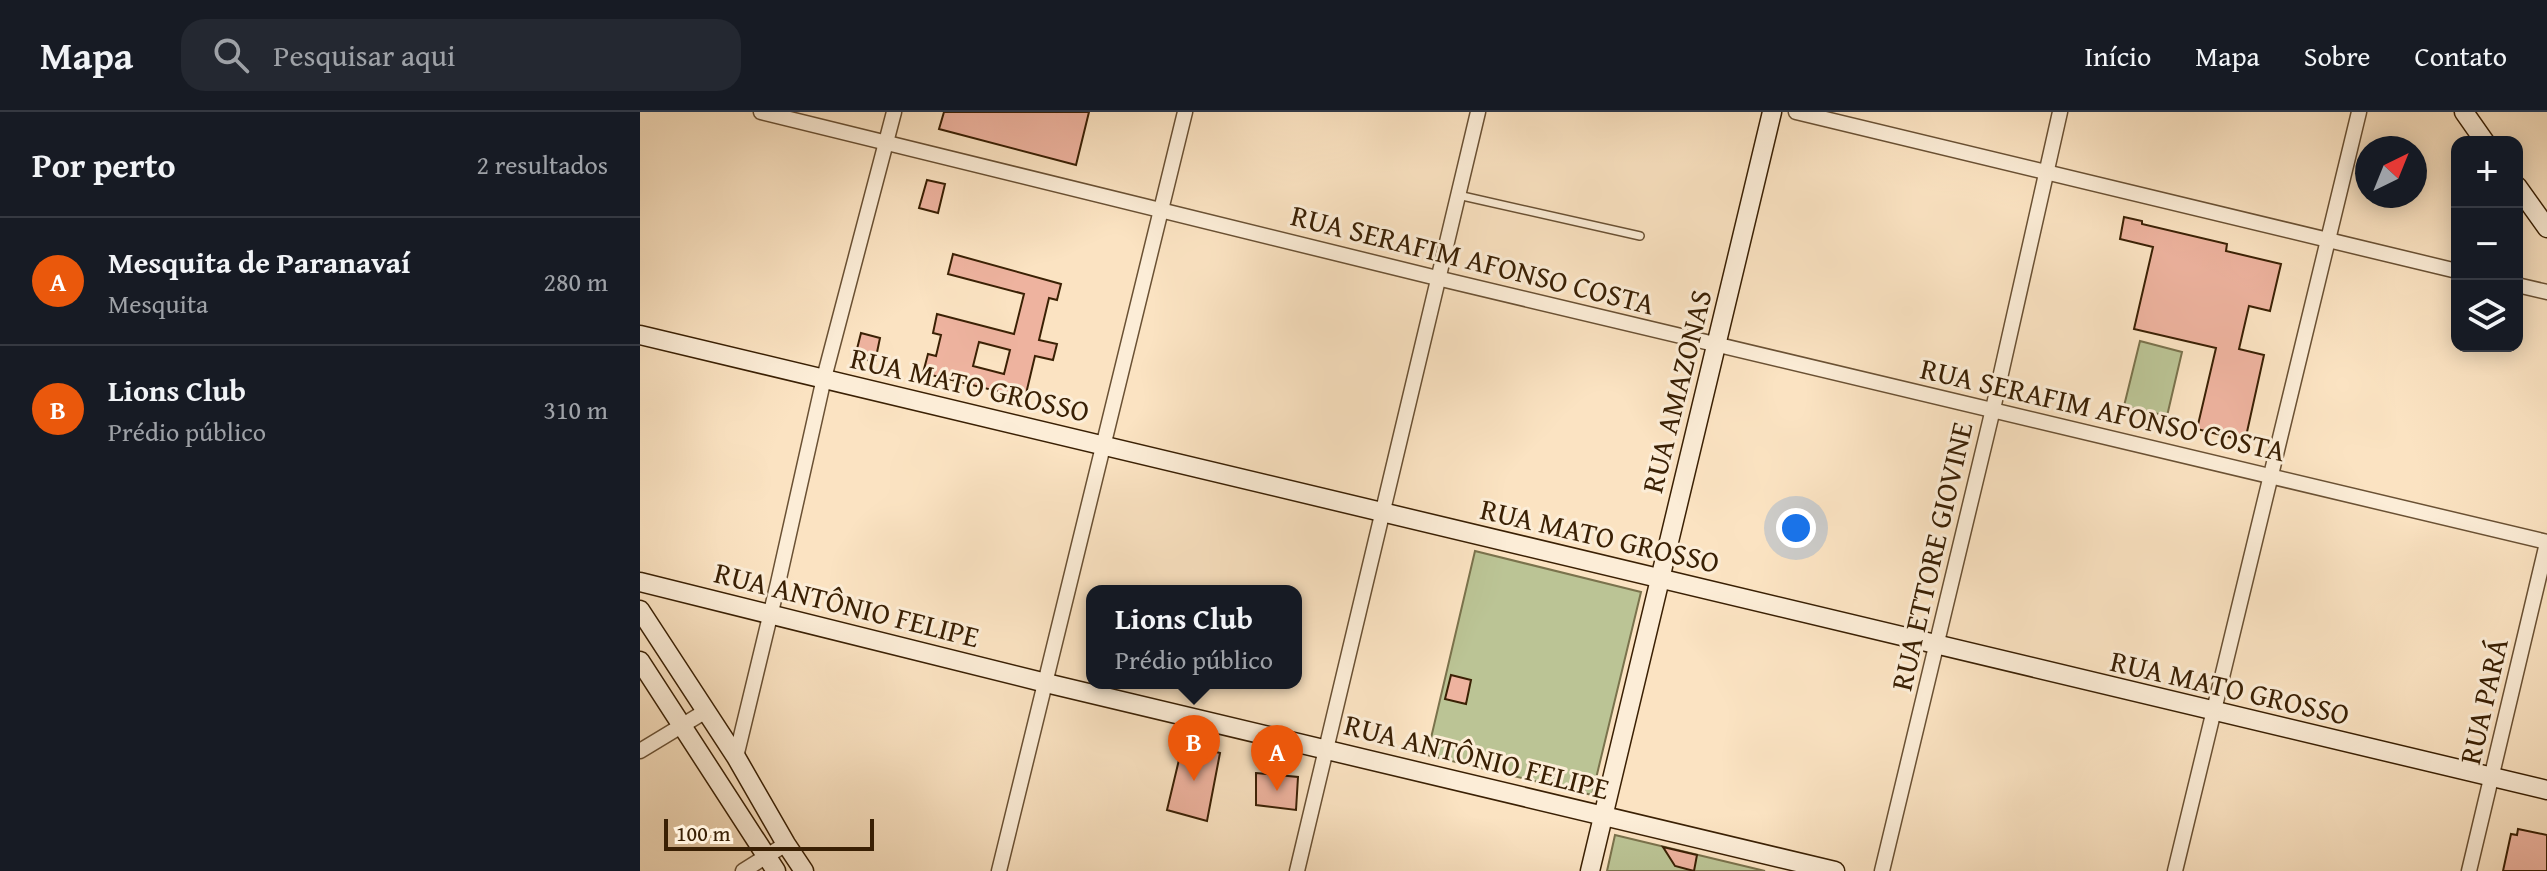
<!DOCTYPE html>
<html lang="pt">
<head>
<meta charset="utf-8">
<style>
	:root { --surface:#171b24; --page:#242831; --text:#f1f3f6; --muted:#9ea1a6; --line:#363941; --accent:#ea580c }
	body { margin:0; font-family:"Gentium Book Plus",serif; background:var(--page); color:var(--text) }
	.controls { position:absolute; right:24px; top:24px; display:grid; overflow:hidden; border-radius:16px; box-shadow:0 4px 20px #0003 }
	.controls button { width:72px; height:72px; display:grid; place-items:center; padding:0; border:0; border-bottom:2px solid var(--line); background:var(--surface); color:var(--text); font:40px sans-serif }
	.compass { position:absolute; left:1715px; top:24px; width:72px; height:72px; border-radius:50%; background:var(--surface); box-shadow:0 4px 20px #0003; rotate:43deg }
	.scale { position:absolute; left:24px; bottom:20px; width:210px; box-sizing:border-box; padding-left:8px; border:4px solid #3a2004; border-top:0; font-size:22px; line-height:28px; white-space:nowrap; color:#3a2004; -webkit-text-stroke:6px #fcedd7; paint-order:stroke }
	.you { position:absolute; left:1156px; top:416px; width:28px; height:28px; margin:-20px; border:6px solid #fff; border-radius:50%; background:#1a73e8; box-shadow:0 0 0 12px #1a73e833 }
	.badge { display:grid; place-items:center; width:52px; height:52px; border-radius:50%; background:var(--accent); color:#fff; font-size:26px; font-weight:700 }
	.pin { position:absolute; translate:-50% -66px; filter:drop-shadow(0 2px 4px #0008) }
	.pin::after { content:''; position:absolute; top:42px; width:28px; height:24px; background:inherit; clip-path:polygon(0 0,100% 0,50% 100%) }
	.popup { position:absolute; left:446px; top:473px; width:216px; height:104px; box-sizing:border-box; display:grid; place-content:center; border-radius:16px; background:var(--surface); filter:drop-shadow(0 2px 6px #0005); font-size:26px; white-space:nowrap; color:var(--muted) }
	.popup b { font-size:30px; color:var(--text) }
	.popup::after { content:''; position:absolute; left:50%; top:100%; margin-left:-16px; border:16px solid transparent; border-top-color:var(--surface) }
	.list { margin:0; padding:0; list-style:none }
	h2 { display:flex; justify-content:space-between; align-items:center; height:104px; margin:0; padding:0 32px; font-size:34px }
	h2 small { font-size:26px; font-weight:400; color:var(--muted) }
	.list li { display:grid; grid-template-columns:52px 1fr auto; gap:24px; align-items:center; box-sizing:border-box; height:128px; padding:0 32px; border-top:2px solid var(--line) }
	.list b { display:block; font-size:30px; white-space:nowrap }
	.list p { margin:0; font-size:26px; white-space:nowrap; color:var(--muted) }
	.list em { font-size:26px; font-style:normal; color:var(--muted) }
	.icon { flex:none; width:44px; height:44px; fill:none; stroke:currentColor; stroke-width:2; stroke-linecap:round; stroke-linejoin:round }
	.map { position:relative; flex:none; width:1907px; height:759px; overflow:hidden }
	header { display:flex; align-items:center; gap:48px; box-sizing:border-box; height:112px; padding:0 40px; background:var(--surface); border-bottom:2px solid var(--line) }
	header strong { font-size:38px }
	nav { display:flex; gap:44px; margin-inline-start:auto; font-size:28px }
	.search { width:560px; height:72px; background:var(--page); display:flex; align-items:center; gap:20px; box-sizing:border-box; padding:0 28px; border-radius:24px; color:var(--muted); font-size:30px }
	main { display:flex }
	aside { flex:1; background:var(--surface) }
	.map>svg:first-child { display:block }
</style>
</head>
<body>
<header>
<strong>Mapa</strong>
<div class="search"><svg class="icon" aria-label="search" viewBox="0 0 24 24"><circle cx="10" cy="10" r="6"/><path d="M15 15l6 6"/></svg>Pesquisar aqui</div>
<nav><a>Início</a><a>Mapa</a><a>Sobre</a><a>Contato</a></nav>
</header>
<main>
<aside>
<h2>Por perto<small>2 resultados</small></h2>
<ul class="list">
<li><span class="badge">A</span><div><b>Mesquita de Paranavaí</b><p>Mesquita</p></div><em>280 m</em></li>
<li><span class="badge">B</span><div><b>Lions Club</b><p>Prédio público</p></div><em>310 m</em></li>
</ul>
</aside>
<div class="map">
<svg width="1907" height="759" viewBox="0 0 1907 759">
	<rect width="100%" height="100%" fill="#fbe3c2"/>
	<filter id="stains"><feTurbulence type="fractalNoise" baseFrequency=".0025" numOctaves="4"/><feColorMatrix values="0 0 0 0 .2 0 0 0 0 .09 0 0 0 0 .02 0 0 0 .5 -.17"/></filter>
	<radialGradient id="worn" r=".72"><stop offset=".6" stop-color="#630" stop-opacity="0"/><stop offset="1" stop-color="#630" stop-opacity=".3"/></radialGradient>
	<g fill="#bbc495" stroke="#7a724c" stroke-width="2">
		<polygon points="1500,229 1542,240 1527,304 1484,294"/>
		<polygon points="835,439 1001,480 952,683 787,643"/>
		<polygon points="975,723 1125,759 967,759"/>
	</g>
	<g fill="#eeb39f" stroke="#3a2004" stroke-width="2" fill-rule="evenodd">
		<polygon points="304,0 449,0 436,53 299,17"/>
		<polygon points="287,68 305,72 298,101 279,96"/>
		<polygon points="1484,105 1502,109 1502,112 1587,132 1586,139 1641,152 1630,199 1609,194 1599,237 1624,243 1605,329 1557,317 1576,236 1494,217 1513,135 1480,127"/>
		<path d="M 313,142 L 421,172 L 417,188 L 409,186 L 399,228 L 417,232 L 413,248 L 395,244 L 385,286 L 283,261 L 288,242 L 296,244 L 301,223 L 293,221 L 297,202 L 374,222 L 384,182 L 308,162 ZM 339,230 L 370,238 L 364,262 L 333,254 Z"/>
		<polygon points="221,221 240,226 235,250 215,245"/>
		<polygon points="811,563 831,568 826,592 805,587"/>
		<polygon points="543,631 580,641 567,709 527,698"/>
		<polygon points="616,661 658,665 656,698 616,693"/>
		<polygon points="1878,717 1907,723 1907,759 1863,759 1871,722 1877,723"/>
		<polygon points="1023,735 1057,743 1054,759 1035,754"/>
	</g>
	<g fill="none" stroke-linecap="round" stroke-linejoin="round">
		<g stroke="#6a5134" stroke-width="10">
			<polyline id="lane" points="818,83 1000,124"/>
		</g>
		<g stroke="#6a5134" stroke-width="17">
			<g id="street">
				<polyline points="121,0 797,166 1907,430"/>
				<polyline points="1156,0 1817,159"/>
				<polyline points="1877,173 1907,180"/>
				<polyline points="0,639 66,599"/>
				<polyline points="96,645 138,471 184,266 254,0"/>
				<polyline points="103,759 146,732"/>
				<polyline points="359,759 545,0"/>
				<polyline points="657,759 838,0"/>
				<polyline points="1242,759 1353,297 1420,0"/>
				<polyline points="1535,759 1719,0"/>
				<polyline points="1829,759 1907,431"/>
			</g>
		</g>
		<g stroke="#3a2004" stroke-width="21">
			<g id="secondary">
				<polyline points="1824,0 1845,30"/>
				<polyline points="1877,74 1907,116"/>
				<polyline points="0,223 1907,678"/>
				<polyline points="0,470 406,571 1195,759"/>
				<polyline points="0,498 96,645 146,732 164,759"/>
				<polyline points="0,549 136,759"/>
				<polyline points="950,759 1132,0"/>
			</g>
		</g>
		<use href="#lane" stroke="#fcedd7" stroke-width="7"/>
		<use href="#street" stroke="#fcedd7" stroke-width="14"/>
		<use href="#secondary" stroke="#fcedd7" stroke-width="18"/>
	</g>
	<g text-anchor="middle" dominant-baseline="central" stroke-width="6" stroke-linejoin="round" paint-order="stroke">
		<g font-size="30" fill="#3a2004" stroke="#fcedd7">
			<text transform="translate(833 147) rotate(14)">RUA SERAFIM AFONSO COSTA</text>
			<text transform="translate(330 272) rotate(13)">RUA MATO GROSSO</text>
			<text transform="translate(1036 279) rotate(-76)">RUA AMAZONAS</text>
			<text transform="translate(1463 297) rotate(13)">RUA SERAFIM AFONSO COSTA</text>
			<text transform="translate(960 423) rotate(13)">RUA MATO GROSSO</text>
			<text transform="translate(1291 444) rotate(-77)">RUA ETTORE GIOVINE</text>
			<text transform="translate(207 492) rotate(14)">RUA ANTÔNIO FELIPE</text>
			<text transform="translate(1590 575) rotate(13)">RUA MATO GROSSO</text>
			<text transform="translate(1843 589) rotate(-77)">RUA PARÁ</text>
			<text transform="translate(837 644) rotate(14)">RUA ANTÔNIO FELIPE</text>
		</g>
	</g>
	<rect width="100%" height="100%" filter="url(#stains)"/>
	<rect width="100%" height="100%" fill="url(#worn)"/>
</svg>
<div class="controls">
<button>+</button>
<button>−</button>
<button><svg class="icon" aria-label="layers" viewBox="0 0 24 24"><path d="M12 4l9 5-9 5-9-5zM3 14l9 5 9-5"/></svg></button>
</div>
<svg class="compass" viewBox="-18 -18 36 36"><path d="M0-13l5 13h-10z" fill="#e53935"/><path d="M0 13l5-13h-10z" fill="#9ea1a6"/></svg>
<div class="scale">100 m</div>
<div class="you"></div>
<div class="pin badge" style="left:637px;top:679px">A</div>
<div class="pin badge" style="left:554px;top:669px">B</div>
<div class="popup"><b>Lions Club</b>Prédio público</div>
</div>
</main>
</body>
</html>
